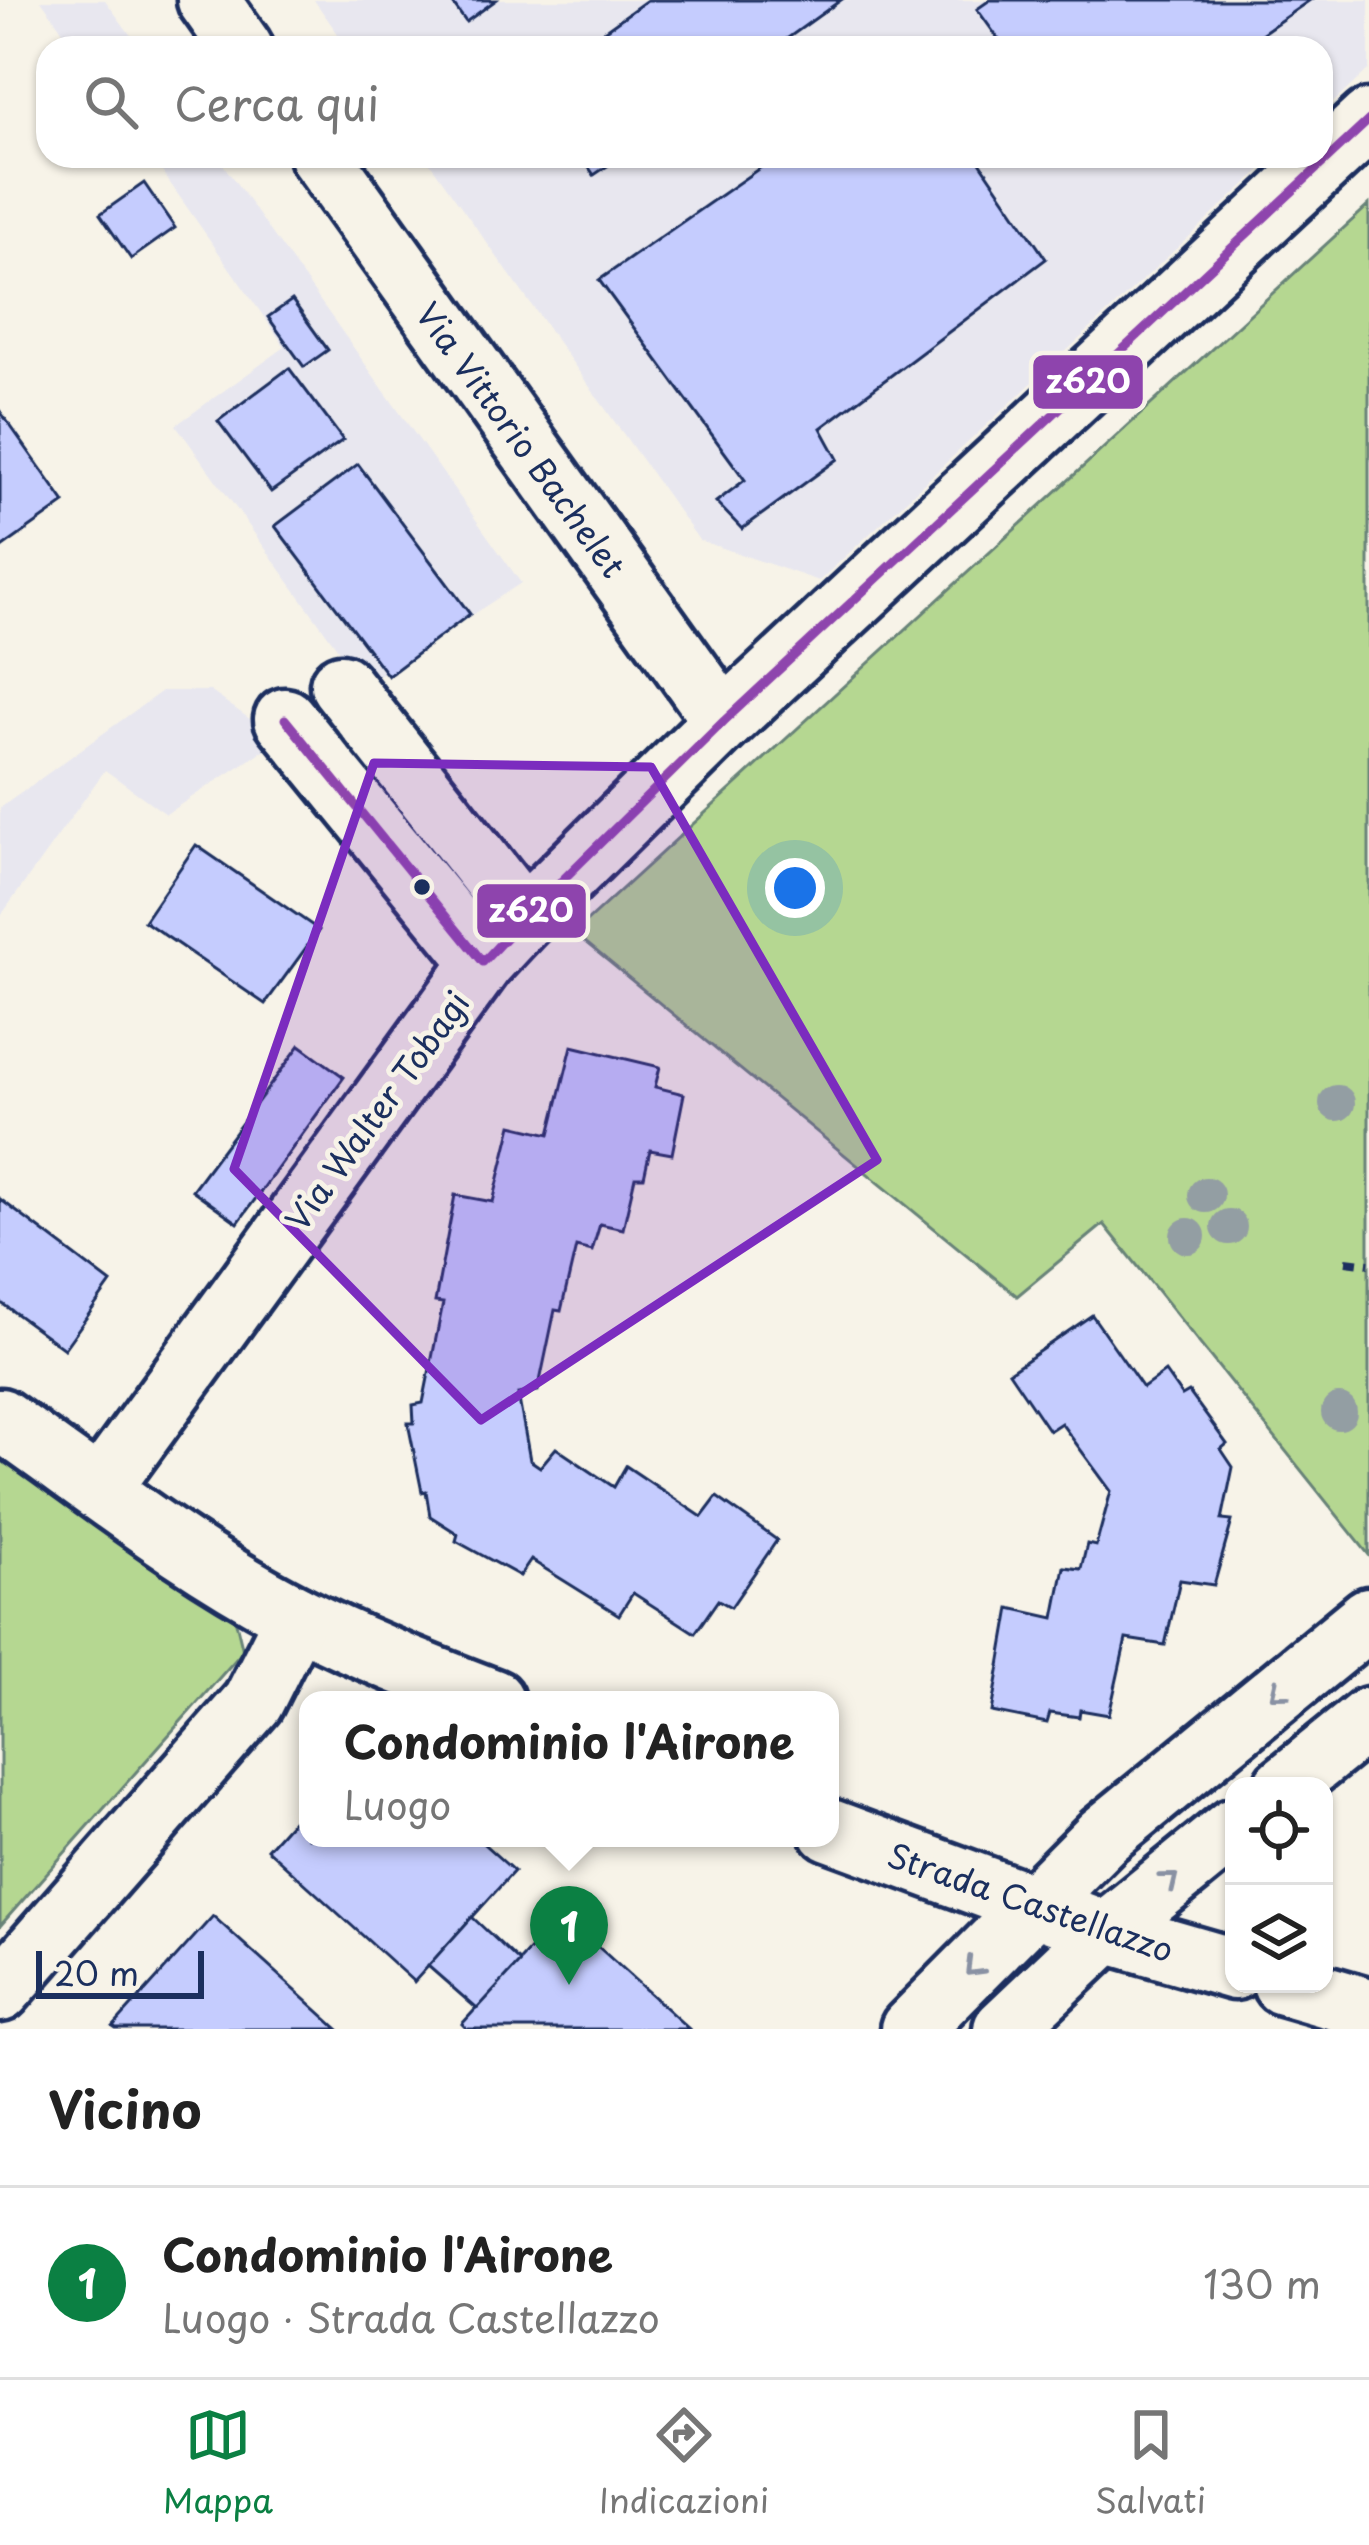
<!DOCTYPE html>
<html lang="it">
<head>
<meta charset="utf-8">
<style>
	:root { --surface:#fff; --page:#f2f2f2; --text:#222; --muted:#767676; --line:#e0e0e0; --accent:#0b8043 }
	body { margin:0; font-family:"Playpen Sans",sans-serif; background:var(--page); color:var(--text) }
	.controls { position:absolute; right:36px; bottom:36px; display:grid; overflow:hidden; border-radius:24px; box-shadow:0 3px 9px #0004 }
	.controls button { width:108px; height:108px; display:grid; place-items:center; padding:0; border:0; border-bottom:3px solid var(--line); background:var(--surface); color:var(--text); font:60px sans-serif }
	.scale { position:absolute; left:36px; bottom:30px; width:168px; box-sizing:border-box; padding-left:12px; border:6px solid #1b2f5e; border-top:0; font-size:33px; line-height:42px; white-space:nowrap; color:#1b2f5e; -webkit-text-stroke:9px #f7f3e8; paint-order:stroke }
	.you { position:absolute; left:795px; top:888px; width:42px; height:42px; margin:-30px; border:9px solid #fff; border-radius:50%; background:#1a73e8; box-shadow:0 0 0 18px #1a73e833 }
	.badge { display:grid; place-items:center; width:78px; height:78px; border-radius:50%; background:var(--accent); color:#fff; font-size:39px; font-weight:700 }
	.pin { position:absolute; translate:-50% -99px; filter:drop-shadow(0 3px 6px #0008) }
	.pin::after { content:''; position:absolute; top:63px; width:42px; height:36px; background:inherit; clip-path:polygon(0 0,100% 0,50% 100%) }
	.popup { position:absolute; left:299px; top:1691px; width:540px; height:156px; box-sizing:border-box; display:grid; place-content:center; border-radius:24px; background:var(--surface); filter:drop-shadow(0 3px 9px #0005); font-size:39px; white-space:nowrap; color:var(--muted) }
	.popup b { font-size:45px; color:var(--text) }
	.popup::after { content:''; position:absolute; left:50%; top:100%; margin-left:-24px; border:24px solid transparent; border-top-color:var(--surface) }
	.list { margin:0; padding:0; list-style:none }
	h2 { display:flex; justify-content:space-between; align-items:center; height:156px; margin:0; padding:0 48px; font-size:51px }
	h2 small { font-size:39px; font-weight:400; color:var(--muted) }
	.list li { display:grid; grid-template-columns:78px 1fr auto; gap:36px; align-items:center; box-sizing:border-box; height:192px; padding:0 48px; border-top:3px solid var(--line) }
	.list b { display:block; font-size:45px; white-space:nowrap }
	.list p { margin:0; font-size:39px; white-space:nowrap; color:var(--muted) }
	.list em { font-size:39px; font-style:normal; color:var(--muted) }
	.icon { flex:none; width:66px; height:66px; fill:none; stroke:currentColor; stroke-width:2; stroke-linecap:round; stroke-linejoin:round }
	.map { position:relative; flex:none; width:1369px; height:2029px; overflow:hidden }
	.search { position:absolute; background:var(--surface); box-shadow:0 3px 9px #0004; left:36px; right:36px; top:36px; height:132px; display:flex; align-items:center; gap:30px; box-sizing:border-box; padding:0 42px; border-radius:36px; color:var(--muted); font-size:45px }
	.sheet { height:348px; background:var(--surface) }
	nav { display:flex; justify-content:space-around; align-items:center; box-sizing:border-box; height:168px; border-top:3px solid var(--line); background:var(--surface); font-size:33px; color:var(--muted) }
	nav a { display:grid; justify-items:center; gap:6px }
	nav .on { color:var(--accent) }
	.map>svg:first-child { display:block }
</style>
</head>
<body>
<div class="map">
<svg width="1369" height="2029" viewBox="0 0 1369 2029">
	<rect width="100%" height="100%" fill="#f7f3e8"/>
	<filter id="ink" filterUnits="userSpaceOnUse"><feTurbulence type="fractalNoise" baseFrequency=".00833" numOctaves="2"/><feDisplacementMap in="SourceGraphic" scale="24" xChannelSelector="R" yChannelSelector="G"/><feConvolveMatrix kernelMatrix="1 2 1 2 8 2 1 2 1" color-interpolation-filters="sRGB"/></filter>
	<g filter="url(#ink)">
		<g fill="#e8e7ef">
			<polygon points="41,0 105,0 140,48 75,48"/>
			<polygon points="314,0 1369,0 1369,69 1321,114 1321,48 348,48"/>
			<polygon points="151,156 217,156 521,583 166,814 105,770 0,917 0,808 162,691 210,691 267,731 356,674 176,425 285,347"/>
			<polygon points="425,156 1276,156 819,581 699,540"/>
		</g>
		<g fill="#b5d791" stroke="#688378" stroke-width="3">
			<polygon points="1369,205 1369,1555 1104,1224 1017,1296 574,933"/>
			<polygon points="0,1451 233,1610 243,1651 0,1926"/>
		</g>
		<g fill="#c5ccfe" stroke="#1b2f5e" stroke-width="3">
			<polygon points="450,0 496,0 466,22"/>
			<polygon points="647,0 841,0 774,48 580,48"/>
			<polygon points="990,0 1310,0 1241,48 1005,48 977,9"/>
			<polygon points="581,156 622,156 594,175"/>
			<polygon points="777,156 976,156 1046,259 821,428 838,459 742,529 716,502 745,480 599,280"/>
			<polygon points="144,183 175,228 131,259 100,214"/>
			<polygon points="292,300 328,350 304,367 268,317"/>
			<polygon points="289,368 343,440 271,492 218,421"/>
			<polygon points="0,411 65,503 0,549"/>
			<polygon points="358,464 470,614 388,676 275,526"/>
			<polygon points="196,845 319,930 265,1004 144,921"/>
			<polygon points="300,1045 344,1077 238,1223 192,1190"/>
			<polygon points="572,1046 660,1067 655,1087 684,1094 672,1154 650,1150 644,1177 635,1177 623,1229 600,1224 592,1251 576,1247 561,1311 555,1310 538,1391 518,1394 530,1460 540,1467 556,1448 614,1487 626,1466 702,1517 717,1497 777,1540 731,1607 718,1600 695,1633 633,1593 619,1615 531,1560 520,1576 456,1541 458,1534 430,1516 426,1491 422,1492 408,1423 414,1423 413,1405 423,1403 443,1303 435,1302 455,1195 493,1202 512,1125 550,1134"/>
			<polygon points="0,1199 111,1283 64,1349 0,1302"/>
			<polygon points="1092,1315 1143,1388 1165,1372 1182,1396 1189,1392 1227,1444 1221,1449 1233,1467 1222,1520 1232,1521 1214,1585 1180,1580 1165,1645 1126,1639 1109,1715 1080,1710 1079,1717 1050,1713 1047,1723 992,1712 1010,1608 1054,1618 1064,1567 1081,1569 1087,1544 1096,1546 1111,1491 1061,1423 1049,1431 1009,1372"/>
			<polygon points="308,1803 308,1838 477,1838 514,1871 414,1982 267,1849"/>
			<polygon points="562,1914 689,2029 467,2029 462,2024"/>
			<polygon points="213,1916 338,2029 116,2029 113,2027"/>
			<polygon points="472,1917 520,1962 477,2009 428,1966"/>
		</g>
		<g fill="none" stroke-linecap="round" stroke-linejoin="round">
			<g stroke="#1b2f5e" stroke-width="69">
				<g id="minor">
					<polyline points="208,0 242,48"/>
					<polyline points="320,156 724,721"/>
					<polyline points="341,685 524,918"/>
					<polyline points="285,719 483,962"/>
					<path d="M 0,1419 C 97,1487 192,1563 298,1617 C 361,1649 427,1675 493,1700"/>
					<polyline points="100,1489 483,962 524,918 724,721 1369,120"/>
					<polyline points="1285,1786 1369,1718"/>
					<polyline points="830,1830 1106,1932 1234,1969"/>
					<polyline points="1283,1984 1369,2009"/>
					<polyline points="0,1991 253,1702 296,1616"/>
					<polyline points="911,2029 1103,1836 1369,1618"/>
					<polyline points="1004,2029 1106,1932 1234,1828"/>
				</g>
			</g>
			<polyline stroke="#1b2f5e" stroke-width="8" stroke-dasharray="12 9" stroke-linecap="butt" points="1346,1261 1369,1264"/>
			<use href="#minor" stroke="#f7f3e8" stroke-width="60"/>
			<g stroke="#f7f3e8" stroke-width="18">
				<polyline id="bus-1" points="285,719 483,962 524,918 724,721 1369,120"/>
			</g>
			<use href="#bus-1" stroke="#8e44ad" stroke-width="9"/>
		</g>
		<g fill="#939ea3">
			<circle cx="1337" cy="1103" r="18"/>
			<circle cx="1206" cy="1195" r="18"/>
			<circle cx="1229" cy="1227" r="18"/>
			<circle cx="1188" cy="1236" r="18"/>
			<circle cx="1339" cy="1412" r="18"/>
		</g>
		<defs><path id="oneway-chevron" d="M-2-3.5L2.5 0L-2 3.5" fill="none" stroke-width="1.6" stroke-linecap="round" stroke-linejoin="round" transform="scale(3)"/></defs>
		<g stroke="#8991a3">
			<use href="#oneway-chevron" transform="translate(1278 1692) rotate(141)"/>
			<use href="#oneway-chevron" transform="translate(1170 1880) rotate(-39)"/>
			<use href="#oneway-chevron" transform="translate(973 1968) rotate(135)"/>
		</g>
	</g>
	<path fill="#7b2cbf" fill-opacity="0.2" stroke="#7b2cbf" stroke-width="9" stroke-linejoin="round" d="M 374,763 L 651,767 L 877,1160 L 481,1420 L 234,1169 Z"/>
	<circle fill="#1b2f5e" stroke="#f7f3e8" stroke-width="4.5" cx="422" cy="887" r="10"/>
	<g text-anchor="middle" dominant-baseline="central" stroke-width="10" stroke-linejoin="round" paint-order="stroke">
		<g font-size="33" fill="#1b2f5e" stroke="#f7f3e8">
			<text transform="translate(522 439) rotate(54)">Via Vittorio Bachelet</text>
			<text transform="translate(376 1110) rotate(-54)">Via Walter Tobagi</text>
			<text transform="translate(1031 1901) rotate(19)">Strada Castellazzo</text>
		</g>
	</g>
	<g stroke="#f7f3e8" stroke-width="4.5">
		<rect x="1031" y="353" width="114" height="58" rx="12" fill="#8e44ad"/>
		<rect x="475" y="882" width="113" height="58" rx="12" fill="#8e44ad"/>
	</g>
	<g font-size="33" text-anchor="middle" font-weight="bold" fill="#fff">
		<text x="1088" y="393">z620</text>
		<text x="531" y="922">z620</text>
	</g>
</svg>
<div class="controls">
<button><svg class="icon" aria-label="locate" viewBox="0 0 24 24"><circle cx="12" cy="12" r="6"/><path d="M12 2v4M12 18v4M2 12h4M18 12h4"/></svg></button>
<button><svg class="icon" aria-label="layers" viewBox="0 0 24 24"><path d="M12 4l9 5-9 5-9-5zM3 14l9 5 9-5"/></svg></button>
</div>
<div class="scale">20 m</div>
<div class="you"></div>
<div class="pin badge" style="left:569px;top:1985px">1</div>
<div class="popup"><b>Condominio l'Airone</b>Luogo</div>
<div class="search"><svg class="icon" aria-label="search" viewBox="0 0 24 24"><circle cx="10" cy="10" r="6"/><path d="M15 15l6 6"/></svg>Cerca qui</div>
</div>
<section class="sheet">
<h2>Vicino<small></small></h2>
<ul class="list">
<li><span class="badge">1</span><div><b>Condominio l'Airone</b><p>Luogo · Strada Castellazzo</p></div><em>130 m</em></li>
</ul>
</section>
<nav>
<a class="on"><svg class="icon" aria-label="map" viewBox="0 0 24 24"><path d="M3 6l6-2 6 2 6-2v14l-6 2-6-2-6 2zM9 4v14M15 6v14"/></svg>Mappa</a>
<a><svg class="icon" aria-label="directions" viewBox="0 0 24 24"><path d="M12 3l9 9-9 9-9-9zM9 14v-3h6M13 9l2 2-2 2"/></svg>Indicazioni</a>
<a><svg class="icon" aria-label="saved" viewBox="0 0 24 24"><path d="M7 4h10v16l-5-4-5 4z"/></svg>Salvati</a>
</nav>
</body>
</html>
